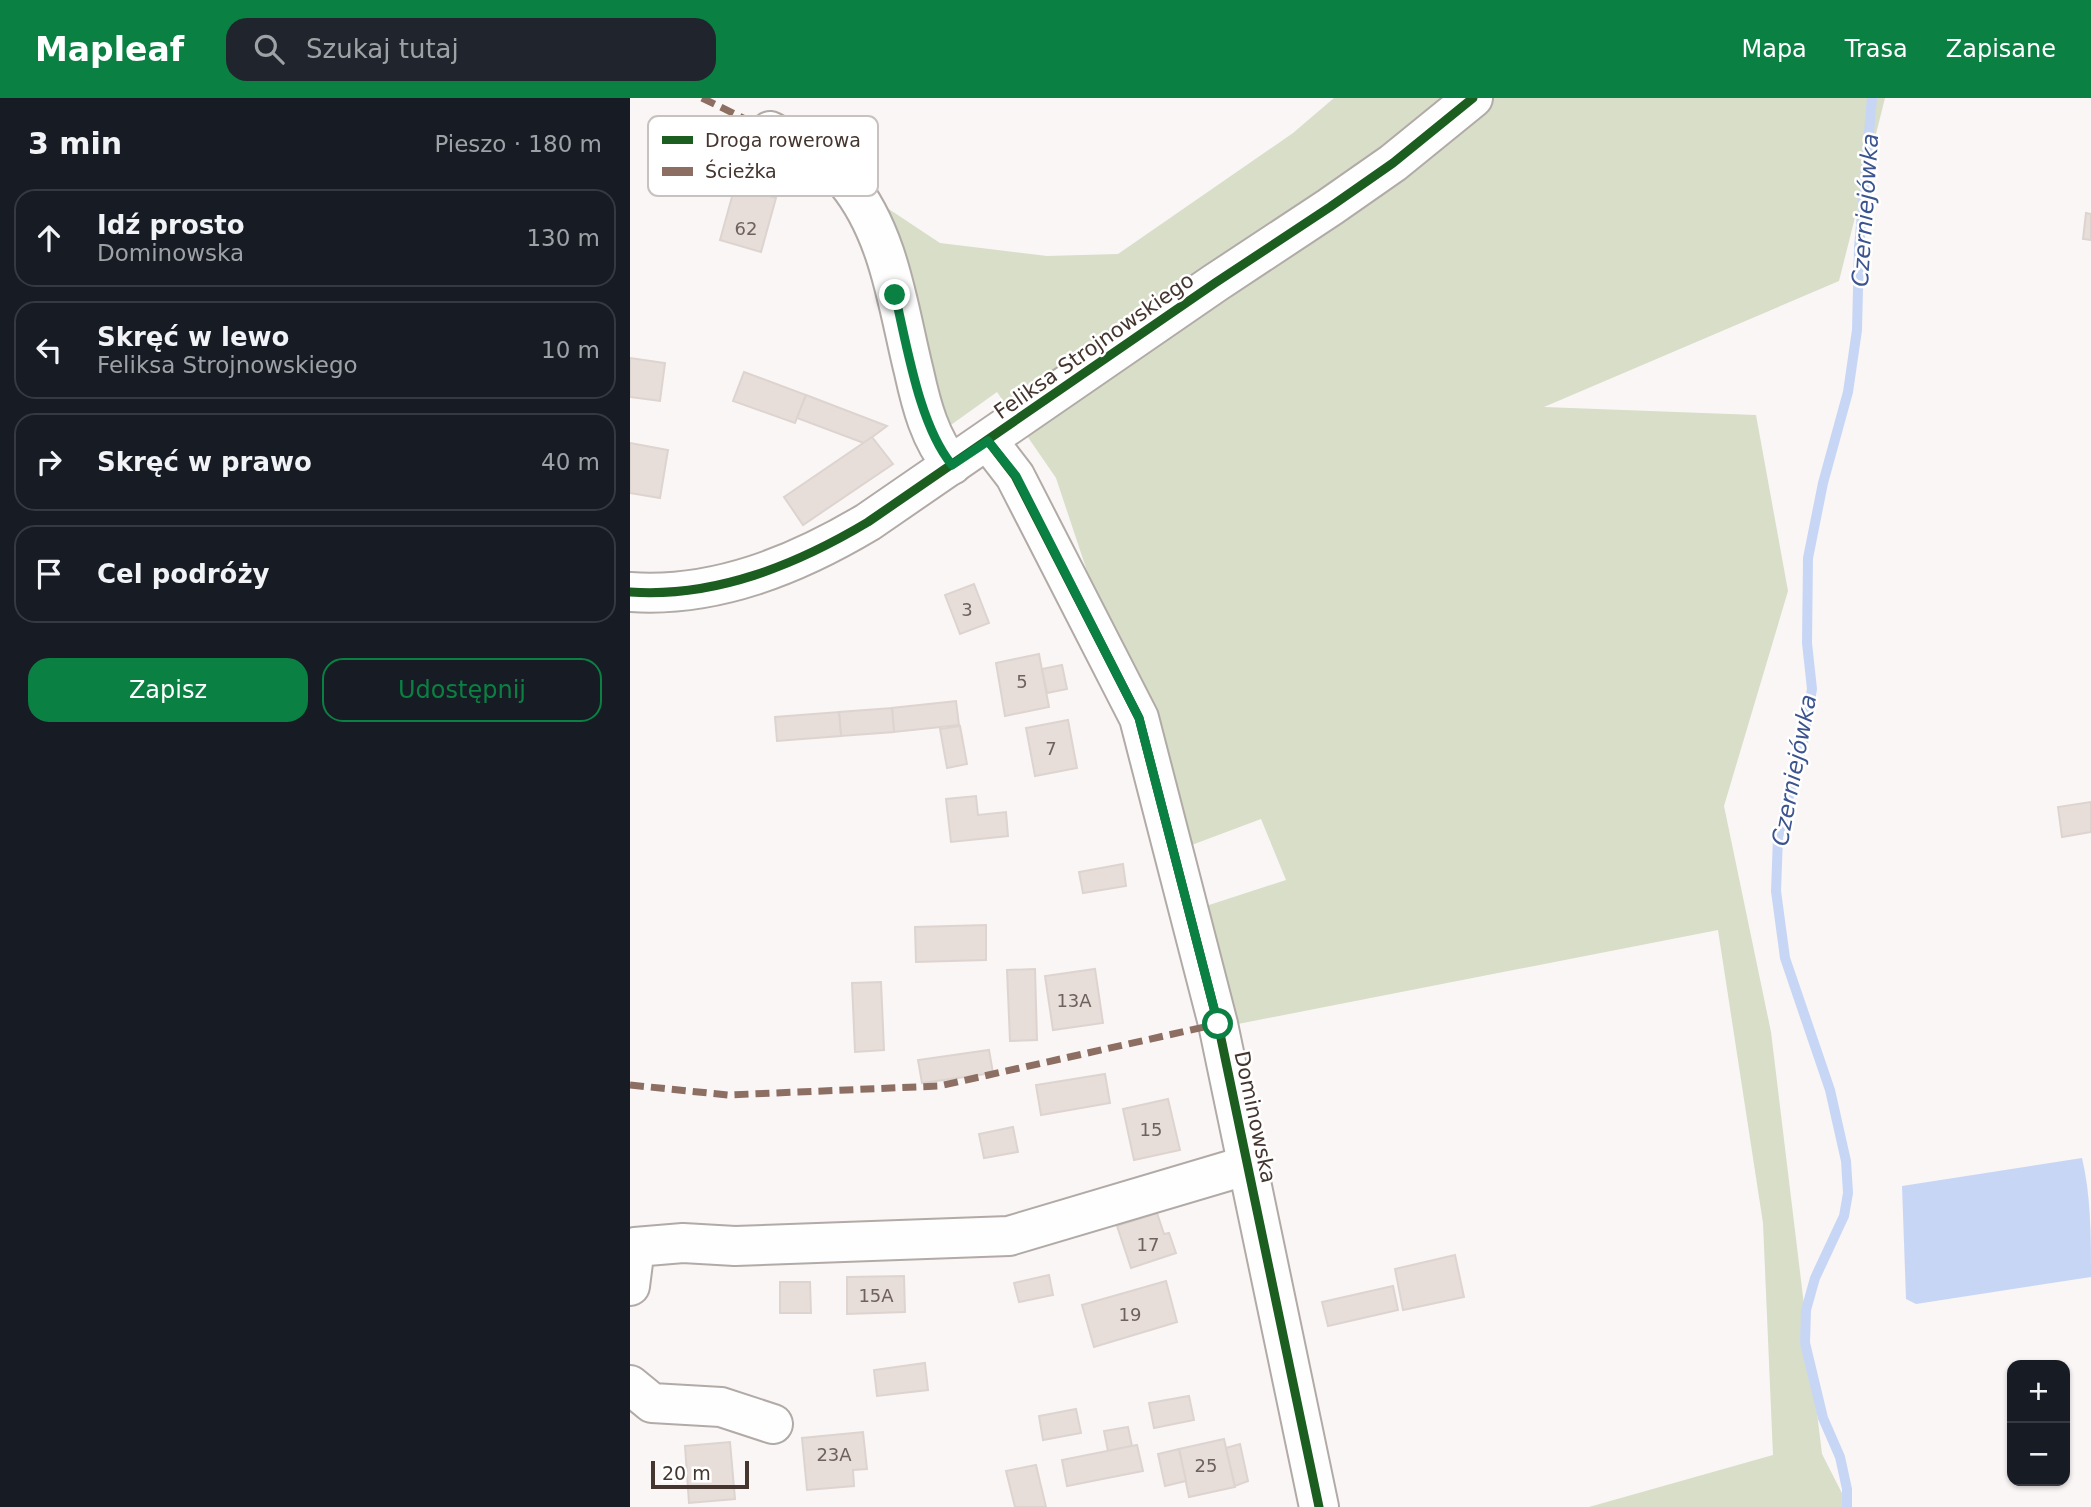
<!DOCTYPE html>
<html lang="pl">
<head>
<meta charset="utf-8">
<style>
	:root { --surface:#171b24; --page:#20242c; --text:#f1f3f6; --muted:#9ea1a6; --line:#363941; --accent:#0b8043 }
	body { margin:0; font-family:"DejaVu Sans",sans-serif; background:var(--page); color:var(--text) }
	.controls { position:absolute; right:21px; bottom:21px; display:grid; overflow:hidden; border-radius:14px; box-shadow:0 2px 5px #0004 }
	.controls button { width:63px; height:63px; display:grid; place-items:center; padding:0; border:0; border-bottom:2px solid var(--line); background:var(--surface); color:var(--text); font:35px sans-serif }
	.scale { position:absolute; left:21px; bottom:18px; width:98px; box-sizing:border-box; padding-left:7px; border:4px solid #44352e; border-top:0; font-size:19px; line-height:24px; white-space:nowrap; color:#44352e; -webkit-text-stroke:5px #fff; paint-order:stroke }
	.stop { position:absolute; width:21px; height:21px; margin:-16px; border:5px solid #0b8043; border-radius:50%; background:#fff }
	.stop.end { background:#0b8043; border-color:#fff; box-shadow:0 2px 7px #0008 }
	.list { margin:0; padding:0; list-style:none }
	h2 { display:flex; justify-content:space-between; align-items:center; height:91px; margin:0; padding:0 28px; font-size:30px }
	h2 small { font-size:23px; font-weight:400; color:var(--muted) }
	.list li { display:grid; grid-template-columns:46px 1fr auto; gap:21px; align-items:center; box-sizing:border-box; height:98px; margin:0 14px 14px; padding:0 14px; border:2px solid var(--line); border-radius:21px }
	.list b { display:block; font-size:26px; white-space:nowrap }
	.list p { margin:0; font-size:23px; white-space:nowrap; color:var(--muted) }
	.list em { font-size:23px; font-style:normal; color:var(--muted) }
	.actions { display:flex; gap:14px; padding:21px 28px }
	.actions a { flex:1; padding:16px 0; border:2px solid var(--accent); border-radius:21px; text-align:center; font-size:24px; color:var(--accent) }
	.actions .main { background:var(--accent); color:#fff }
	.icon { flex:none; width:38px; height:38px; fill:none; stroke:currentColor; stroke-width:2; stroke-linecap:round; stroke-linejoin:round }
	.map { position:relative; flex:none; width:1461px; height:1409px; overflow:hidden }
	header { display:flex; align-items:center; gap:42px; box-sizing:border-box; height:98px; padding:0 35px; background:var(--accent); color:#fff }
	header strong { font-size:33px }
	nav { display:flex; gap:38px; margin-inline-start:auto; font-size:24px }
	.search { width:490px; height:63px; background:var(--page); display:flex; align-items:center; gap:18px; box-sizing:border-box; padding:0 24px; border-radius:21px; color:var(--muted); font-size:26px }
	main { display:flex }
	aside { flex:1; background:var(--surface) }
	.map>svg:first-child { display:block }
</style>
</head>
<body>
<header>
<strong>Mapleaf</strong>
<div class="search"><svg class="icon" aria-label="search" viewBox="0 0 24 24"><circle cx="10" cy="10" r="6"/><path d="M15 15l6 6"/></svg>Szukaj tutaj</div>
<nav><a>Mapa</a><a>Trasa</a><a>Zapisane</a></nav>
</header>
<main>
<aside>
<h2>3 min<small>Pieszo · 180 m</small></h2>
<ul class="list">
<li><svg class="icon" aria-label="ahead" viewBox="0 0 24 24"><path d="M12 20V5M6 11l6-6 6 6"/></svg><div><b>Idź prosto</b><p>Dominowska</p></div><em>130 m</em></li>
<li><svg class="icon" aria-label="left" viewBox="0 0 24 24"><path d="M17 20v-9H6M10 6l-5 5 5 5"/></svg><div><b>Skręć w lewo</b><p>Feliksa Strojnowskiego</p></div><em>10 m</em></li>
<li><svg class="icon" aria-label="right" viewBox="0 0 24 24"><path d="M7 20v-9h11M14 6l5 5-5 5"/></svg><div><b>Skręć w prawo</b></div><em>40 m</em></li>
<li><svg class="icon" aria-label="arrive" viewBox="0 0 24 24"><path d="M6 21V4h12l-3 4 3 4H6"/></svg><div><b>Cel podróży</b></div></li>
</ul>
<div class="actions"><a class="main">Zapisz</a><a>Udostępnij</a></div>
</aside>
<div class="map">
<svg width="1461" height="1409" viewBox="0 0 1461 1409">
	<rect width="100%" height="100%" fill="#faf6f5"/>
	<polygon fill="#d8dec8" points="704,0 1255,0 1209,183 914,309 1126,317 1158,493 1094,708 1141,934 1192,1356 1219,1409 959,1409 1143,1357 1133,1125 1088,832 603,927 576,808 656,782 631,721 559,748 459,479 426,380 367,294 304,339 215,82 310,145 417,158 488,156 663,35"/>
	<path fill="#c8d6f6" d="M 1452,1060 C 1461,1097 1461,1140 1461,1179 L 1286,1206 L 1276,1201 L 1272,1088 Z"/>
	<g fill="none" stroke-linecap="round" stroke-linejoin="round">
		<polyline stroke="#c8d6f6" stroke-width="10" points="1217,1409 1217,1391 1210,1359 1193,1320 1175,1245 1176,1212 1185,1180 1214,1118 1218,1095 1216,1063 1200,992 1155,860 1146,793 1148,739 1173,645 1182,591 1177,545 1178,460 1193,385 1218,294 1227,232 1229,150 1242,0"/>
	</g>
	<g fill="#e7ddd9" stroke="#ddd4d0" stroke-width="2">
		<polygon points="105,88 146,100 131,154 90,142"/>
		<polygon points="1456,115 1461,116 1461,142 1453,141"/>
		<polygon points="0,260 35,265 30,303 0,299"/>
		<polygon points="114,274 176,297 165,325 103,303"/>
		<polygon points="176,297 257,328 234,345 167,320"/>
		<polygon points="242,339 263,366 173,427 154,399"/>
		<polygon points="0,345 38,352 30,400 0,395"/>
		<polygon points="344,486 359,525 330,536 315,497"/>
		<polygon points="409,556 419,609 375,618 366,565"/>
		<polygon points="432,567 437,591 417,595 412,571"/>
		<polygon points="326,603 329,627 264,634 262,610"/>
		<polygon points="262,610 264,634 211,638 209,614"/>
		<polygon points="209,614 211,638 147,643 145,619"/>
		<polygon points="438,622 447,670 405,678 396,630"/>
		<polygon points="330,628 337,666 317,670 310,631"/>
		<polygon points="346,698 348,717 376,714 378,738 321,744 316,701"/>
		<polygon points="1461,704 1461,734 1432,739 1428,709"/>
		<polygon points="493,766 496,788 453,795 449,774"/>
		<polygon points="356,827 356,862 286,864 285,829"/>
		<polygon points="405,871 407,942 380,943 377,872"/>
		<polygon points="465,871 473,925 423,932 415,878"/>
		<polygon points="251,884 254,952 225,954 222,885"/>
		<polygon points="359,952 363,975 292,985 288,962"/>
		<polygon points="475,976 480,1005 411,1017 406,987"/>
		<polygon points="538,1001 550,1052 504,1062 493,1011"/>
		<polygon points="383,1029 388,1054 354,1060 349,1036"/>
		<polygon points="527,1115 534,1136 539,1135 546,1155 501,1170 487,1128"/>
		<polygon points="825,1157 834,1199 773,1212 765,1171"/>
		<polygon points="419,1177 423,1197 389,1204 384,1185"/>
		<polygon points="274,1178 275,1214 217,1216 217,1179"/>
		<polygon points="536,1183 547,1224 464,1249 452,1207"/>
		<polygon points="150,1184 180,1184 181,1215 150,1215"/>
		<polygon points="763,1188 768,1212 698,1228 692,1204"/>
		<polygon points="295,1265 298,1292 247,1298 244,1272"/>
		<polygon points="559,1298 564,1322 524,1330 519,1305"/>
		<polygon points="446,1311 451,1335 413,1342 409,1318"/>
		<polygon points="498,1329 502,1348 478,1353 474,1333"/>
		<polygon points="233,1334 237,1371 223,1372 224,1388 177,1392 172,1340"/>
		<polygon points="594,1341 605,1389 559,1399 549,1351"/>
		<polygon points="100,1344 105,1401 59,1405 55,1348"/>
		<polygon points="610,1346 618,1383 605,1388 596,1350"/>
		<polygon points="507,1347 513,1373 437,1388 432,1362"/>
		<polygon points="549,1351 556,1383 535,1388 528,1356"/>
		<polygon points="406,1367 416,1409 385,1409 376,1373"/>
	</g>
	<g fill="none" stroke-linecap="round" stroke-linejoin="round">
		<g stroke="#b1aaa6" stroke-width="42">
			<g id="minor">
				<path d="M 140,33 C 165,46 198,62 216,83 C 260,136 268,210 284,274 C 291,306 300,342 322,367"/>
				<polyline points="358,343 385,378 509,620 588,926 689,1409"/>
				<path d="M 0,494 C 85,500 166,467 238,424 L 585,185 L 700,109 L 763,65 L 843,0"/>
				<polyline points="0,1188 5,1149 53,1145 105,1148 379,1138 618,1067"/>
				<polyline points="0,1287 22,1305 91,1309 143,1326"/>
			</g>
		</g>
		<use href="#minor" stroke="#fefefe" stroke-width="38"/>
		<g stroke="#8d6e63" stroke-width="7" stroke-dasharray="14 7" stroke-linecap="butt">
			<polyline points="72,0 140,33"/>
			<polyline points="0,987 98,997 309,988 588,926"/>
		</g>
		<g stroke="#fff" stroke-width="13">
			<g id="cycleway">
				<polyline points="358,343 385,378 509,620 588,926 689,1409"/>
				<path d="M 0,494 C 85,500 166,467 238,424 L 585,185 L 700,109 L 763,65 L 843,0"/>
			</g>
		</g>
		<use href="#cycleway" stroke="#1b5e20" stroke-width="9"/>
	</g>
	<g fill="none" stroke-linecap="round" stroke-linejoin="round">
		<path stroke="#0b8043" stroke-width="9" d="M 265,197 C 277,247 289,327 322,367 L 358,343 L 386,378 L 509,620 L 588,926"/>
	</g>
	<g text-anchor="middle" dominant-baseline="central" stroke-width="5" stroke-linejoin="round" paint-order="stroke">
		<g font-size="18" fill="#6f625c">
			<text x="116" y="130">62</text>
			<text x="337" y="511">3</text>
			<text x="392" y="583">5</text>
			<text x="421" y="650">7</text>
			<text x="444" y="902">13A</text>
			<text x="521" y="1031">15</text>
			<text x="518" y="1146">17</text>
			<text x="246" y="1197">15A</text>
			<text x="500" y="1216">19</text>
			<text x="204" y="1356">23A</text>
			<text x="576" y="1367">25</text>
		</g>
		<g font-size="21" fill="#44352e" stroke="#fff">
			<text transform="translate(464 248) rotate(-35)">Feliksa Strojnowskiego</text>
			<text transform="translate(625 1019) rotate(78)">Dominowska</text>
		</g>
		<g font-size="23" font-style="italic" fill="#3b548f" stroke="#fff">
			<text transform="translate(1235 112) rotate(-86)">Czerniejówka</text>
			<text transform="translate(1164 672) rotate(-79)">Czerniejówka</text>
		</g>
	</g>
	<rect x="18" y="18" width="230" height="80" rx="10" fill="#fff" stroke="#c7c2c0" stroke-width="2"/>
	<rect x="32" y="38" width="31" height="8" fill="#1b5e20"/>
	<rect x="32" y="69" width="31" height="9" fill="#8d6e63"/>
	<g font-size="19" fill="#44352e">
		<text x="75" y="49">Droga rowerowa</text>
		<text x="75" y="80">Ścieżka</text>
	</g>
</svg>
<div class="controls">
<button>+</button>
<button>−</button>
</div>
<div class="scale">20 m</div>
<div class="stop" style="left:588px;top:926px"></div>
<div class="stop end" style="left:265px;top:197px"></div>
</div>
</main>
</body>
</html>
